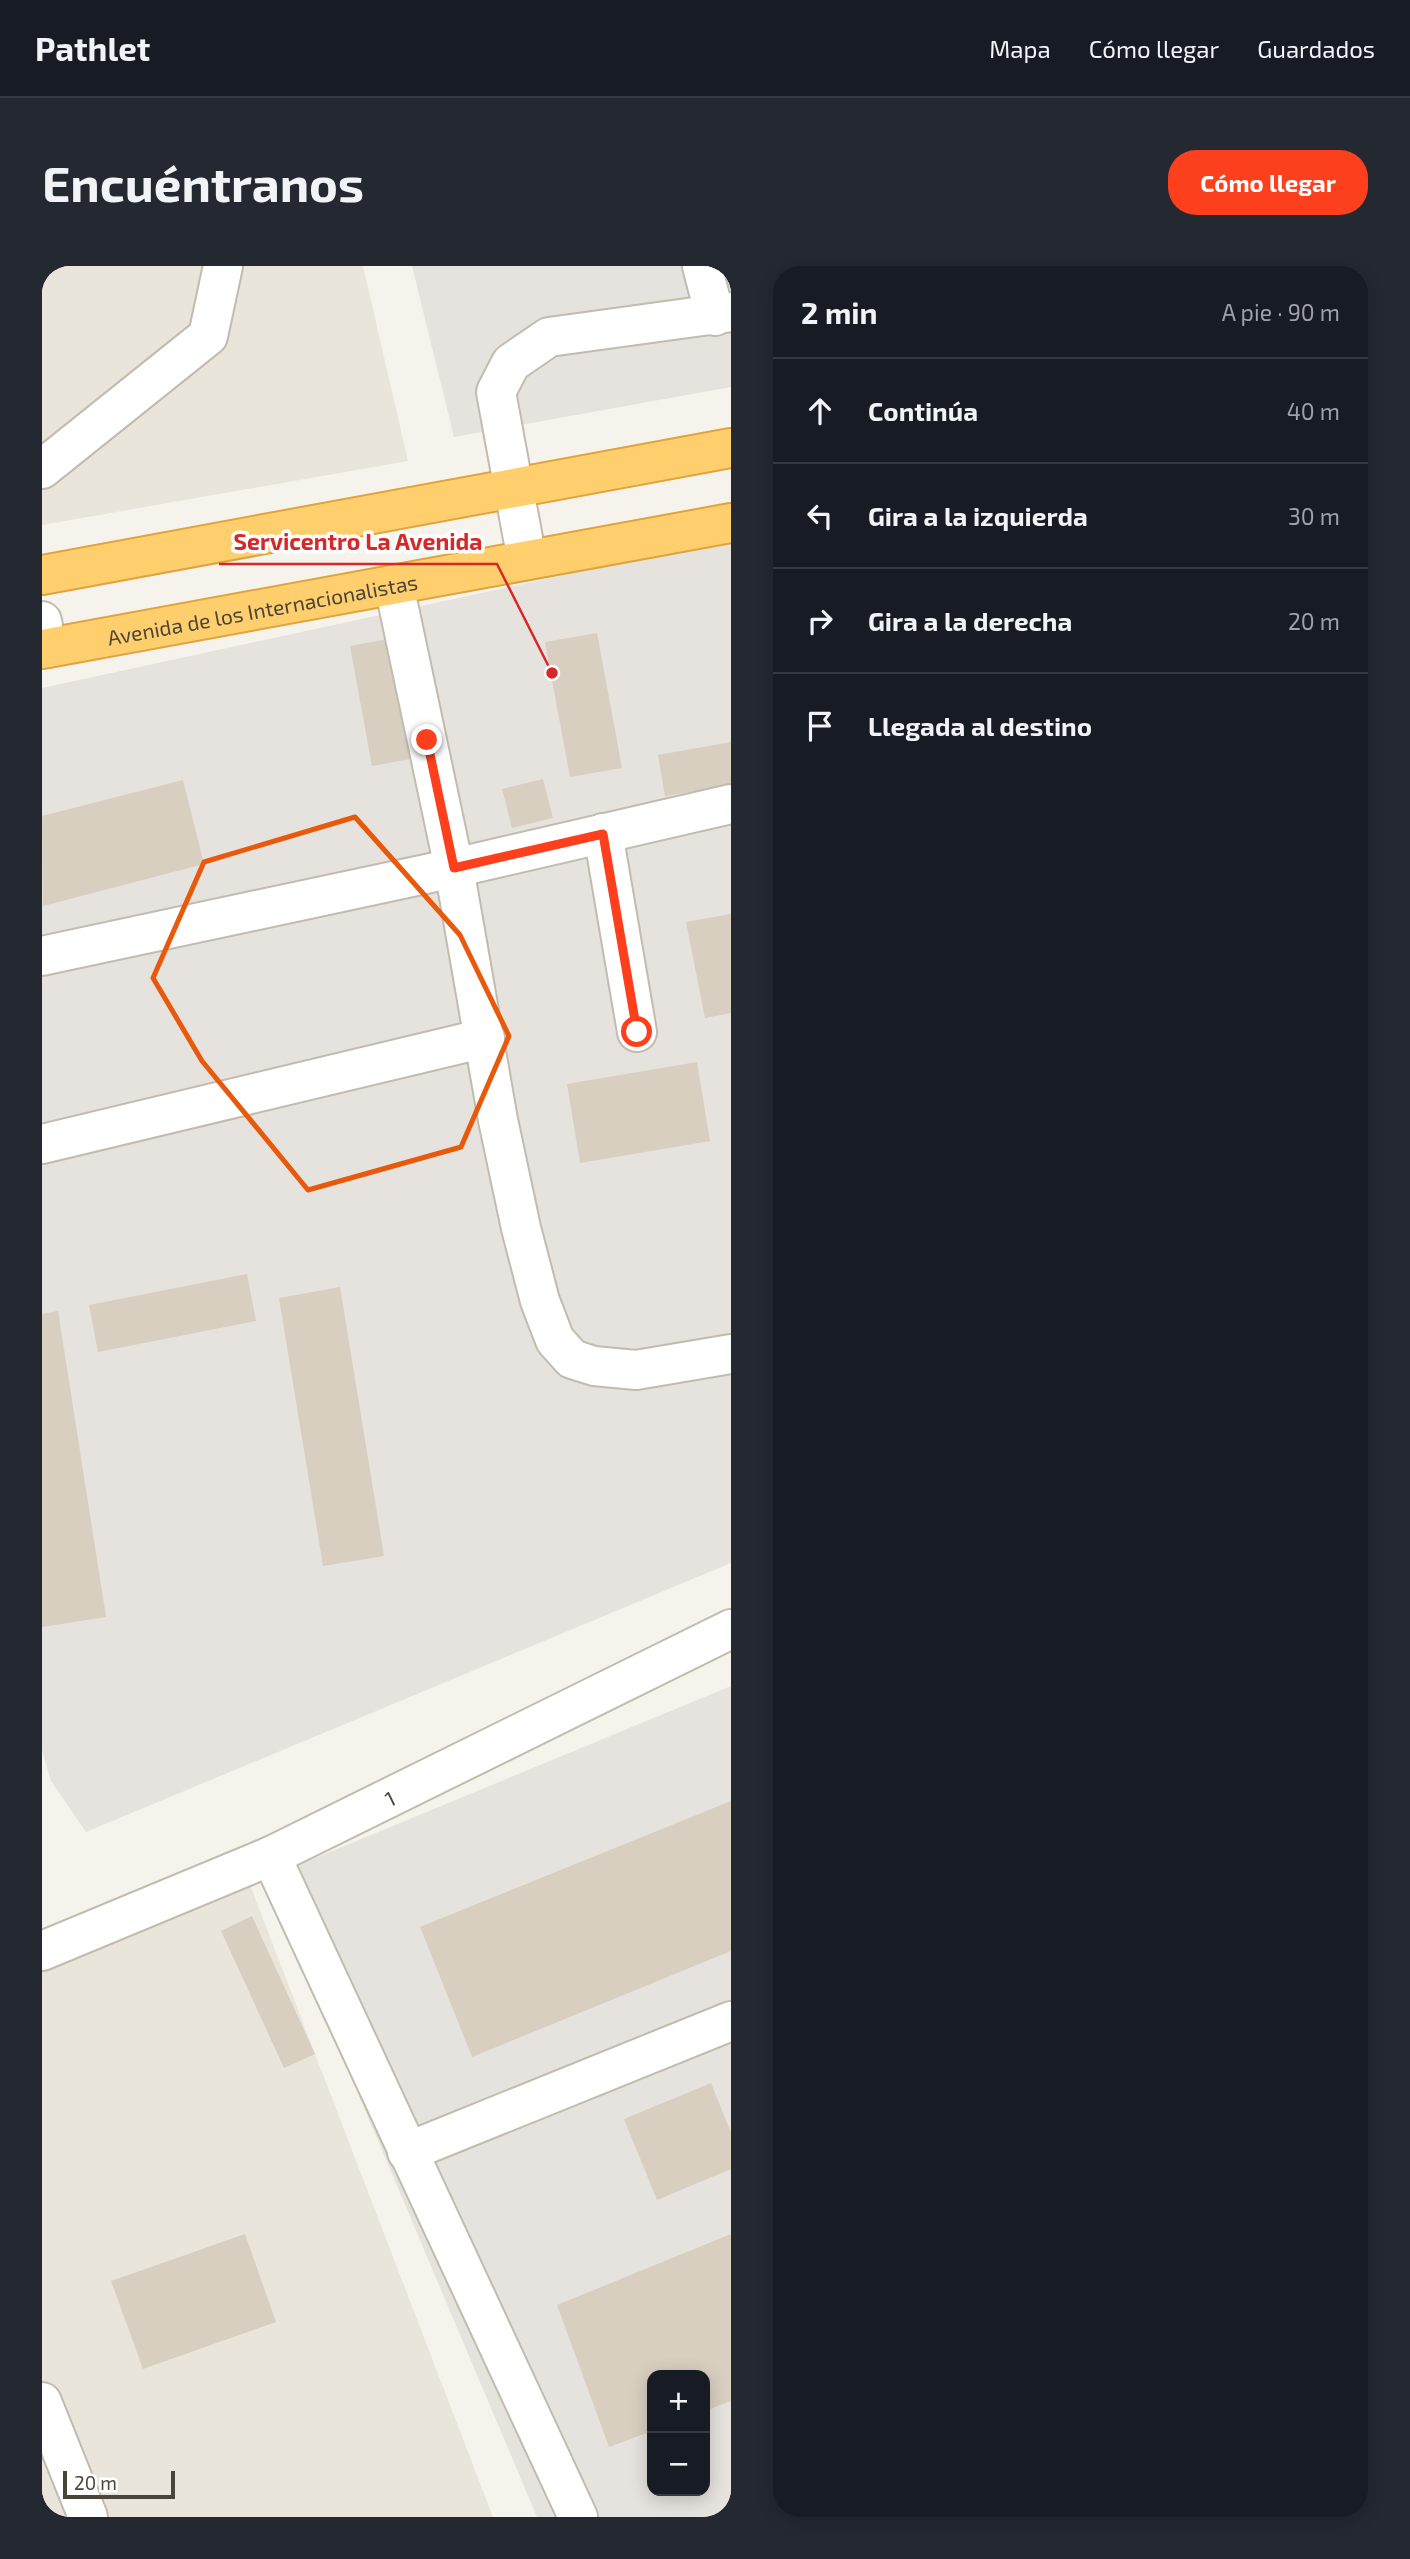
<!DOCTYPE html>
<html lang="es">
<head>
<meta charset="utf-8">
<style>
	:root { --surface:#171b24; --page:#242831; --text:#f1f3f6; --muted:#9ea1a6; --line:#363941; --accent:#fc3f1d }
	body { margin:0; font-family:"Exo 2",sans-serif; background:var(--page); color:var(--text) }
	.controls { position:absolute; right:21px; bottom:21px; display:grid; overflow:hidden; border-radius:14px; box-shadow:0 4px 18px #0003 }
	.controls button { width:63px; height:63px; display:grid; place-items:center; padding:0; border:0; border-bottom:2px solid var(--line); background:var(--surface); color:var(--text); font:35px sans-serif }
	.scale { position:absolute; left:21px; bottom:18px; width:112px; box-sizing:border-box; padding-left:7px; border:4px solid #4b4439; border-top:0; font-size:19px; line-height:24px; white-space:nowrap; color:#4b4439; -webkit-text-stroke:5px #fff; paint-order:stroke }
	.stop { position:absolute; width:21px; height:21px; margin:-16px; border:5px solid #fc3f1d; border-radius:50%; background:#fff }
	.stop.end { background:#fc3f1d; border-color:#fff; box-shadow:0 2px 7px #0008 }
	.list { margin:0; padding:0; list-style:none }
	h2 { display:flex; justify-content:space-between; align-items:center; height:91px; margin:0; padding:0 28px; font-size:30px }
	h2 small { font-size:23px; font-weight:400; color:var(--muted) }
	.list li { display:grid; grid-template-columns:46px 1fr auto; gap:21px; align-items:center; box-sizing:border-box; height:105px; padding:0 28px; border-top:2px solid var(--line) }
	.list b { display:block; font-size:26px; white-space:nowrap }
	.list em { font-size:23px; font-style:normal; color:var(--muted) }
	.icon { flex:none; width:38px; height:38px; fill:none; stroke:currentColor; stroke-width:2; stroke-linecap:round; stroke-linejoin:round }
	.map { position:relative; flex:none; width:689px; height:2251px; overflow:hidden; border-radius:28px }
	header { display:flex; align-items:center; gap:42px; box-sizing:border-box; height:98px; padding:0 35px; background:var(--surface); border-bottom:2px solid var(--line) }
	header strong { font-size:33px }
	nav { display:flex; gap:38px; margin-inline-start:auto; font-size:24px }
	.intro { display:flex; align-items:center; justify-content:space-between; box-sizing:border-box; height:168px; padding:0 42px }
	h1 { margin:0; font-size:49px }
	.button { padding:18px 32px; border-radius:28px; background:var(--accent); color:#fff; font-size:24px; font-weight:700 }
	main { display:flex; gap:42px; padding:0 42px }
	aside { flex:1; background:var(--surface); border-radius:28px; box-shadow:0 4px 18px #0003 }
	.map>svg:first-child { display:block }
</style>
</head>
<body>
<header>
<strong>Pathlet</strong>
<nav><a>Mapa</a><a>Cómo llegar</a><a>Guardados</a></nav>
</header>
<div class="intro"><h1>Encuéntranos</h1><a class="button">Cómo llegar</a></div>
<main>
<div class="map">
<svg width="689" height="2251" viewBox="0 0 689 2251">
	<rect width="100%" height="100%" fill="#f6f3ec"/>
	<g fill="#eae5da">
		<polygon points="0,0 321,0 366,195 0,259"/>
		<polygon points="200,1598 451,2251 0,2251 0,1684"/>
	</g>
	<g fill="#e6e2dd" fill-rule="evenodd">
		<polygon points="370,0 689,0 689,121 412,171"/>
		<polygon points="689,273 689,1297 44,1566 9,1515 0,1484 0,422"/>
		<path d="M 689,1420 L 689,2251 L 495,2251 L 225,1612 ZM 610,2109 L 663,2109 L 663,2225 L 610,2225 Z"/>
	</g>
	<g fill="#d8cfc1">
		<polygon points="555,367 580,502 528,511 503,376"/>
		<polygon points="346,373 368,493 330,500 308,380"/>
		<polygon points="689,476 689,519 623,530 616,489"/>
		<polygon points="501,513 511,552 470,562 460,523"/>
		<polygon points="141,514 162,598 1,640 0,550"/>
		<polygon points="689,648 689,747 663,752 644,656"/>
		<polygon points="655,796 668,875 538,897 525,818"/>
		<polygon points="205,1008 214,1055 56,1086 47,1039"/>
		<polygon points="298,1021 342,1290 281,1300 237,1032"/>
		<polygon points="16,1045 64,1351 0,1361 0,1048"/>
		<polygon points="689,1535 689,1685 430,1791 378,1661"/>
		<polygon points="210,1650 273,1788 242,1802 179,1665"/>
		<polygon points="669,1817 689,1867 689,1903 615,1934 582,1853"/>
		<polygon points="203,1968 234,2056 101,2103 69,2015"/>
		<polygon points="689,1968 689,2135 663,2145 663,2109 610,2109 610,2165 567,2181 515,2039"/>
	</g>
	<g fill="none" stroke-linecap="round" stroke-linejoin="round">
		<g stroke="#c2bbae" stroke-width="42">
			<g id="minor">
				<polyline points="660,0 673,50"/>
				<polyline points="0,203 166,70 181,0"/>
				<polyline points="485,294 454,126 469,97 507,71 689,46"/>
				<polyline points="352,319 412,602 456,854 479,962 498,1035 513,1074 530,1093 552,1100 594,1104 689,1088"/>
				<polyline points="0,355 5,382"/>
				<polyline points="561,567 595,766"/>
				<polyline points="0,690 412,602 689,538"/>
				<polyline points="0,878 443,772"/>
				<polyline points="229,1590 536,2251"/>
				<path id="s1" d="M 0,1685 L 229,1590 L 689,1363"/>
				<polyline points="365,1886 689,1755"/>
				<polyline points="0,2136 46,2251"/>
			</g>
		</g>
		<g stroke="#e0a43c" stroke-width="42">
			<g id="highway">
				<polyline points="0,309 689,182"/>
				<path id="s2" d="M 0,383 L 689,257"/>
			</g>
		</g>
		<use href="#minor" stroke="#fff" stroke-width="38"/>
		<use href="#highway" stroke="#ffcf6e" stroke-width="38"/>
	</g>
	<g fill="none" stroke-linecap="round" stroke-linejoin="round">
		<polyline stroke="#fc3f1d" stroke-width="9" points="385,474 412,602 561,568 595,766"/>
	</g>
	<path fill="none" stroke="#e8590c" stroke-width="5" stroke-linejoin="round" d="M 313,551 L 418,669 L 467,770 L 419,881 L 266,924 L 160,795 L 111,712 L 162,596 Z"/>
	<g text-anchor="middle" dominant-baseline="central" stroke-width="7" stroke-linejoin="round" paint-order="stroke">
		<g font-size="21" fill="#4b4439" stroke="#fff">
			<text stroke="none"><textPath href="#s2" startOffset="224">Avenida de los Internacionalistas</textPath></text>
			<text stroke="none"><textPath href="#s1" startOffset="380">1</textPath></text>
		</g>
	</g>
	<path fill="none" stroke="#d62828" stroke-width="2.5" d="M510 407L455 298H177"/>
	<circle fill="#d62828" stroke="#fff" stroke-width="2.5" cx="510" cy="407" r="7"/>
	<g font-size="23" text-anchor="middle" font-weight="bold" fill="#d62828" stroke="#fff" stroke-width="7" stroke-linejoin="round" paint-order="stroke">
		<text x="316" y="284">Servicentro La Avenida</text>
	</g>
</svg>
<div class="controls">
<button>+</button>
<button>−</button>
</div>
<div class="scale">20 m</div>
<div class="stop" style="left:595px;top:766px"></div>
<div class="stop end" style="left:385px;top:474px"></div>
</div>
<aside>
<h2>2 min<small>A pie · 90 m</small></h2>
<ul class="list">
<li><svg class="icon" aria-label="ahead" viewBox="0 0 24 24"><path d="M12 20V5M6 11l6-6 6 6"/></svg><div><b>Continúa</b></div><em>40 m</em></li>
<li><svg class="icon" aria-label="left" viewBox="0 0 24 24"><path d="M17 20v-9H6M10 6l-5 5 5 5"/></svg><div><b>Gira a la izquierda</b></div><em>30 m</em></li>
<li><svg class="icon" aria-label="right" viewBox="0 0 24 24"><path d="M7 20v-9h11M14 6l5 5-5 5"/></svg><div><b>Gira a la derecha</b></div><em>20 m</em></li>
<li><svg class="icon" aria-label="arrive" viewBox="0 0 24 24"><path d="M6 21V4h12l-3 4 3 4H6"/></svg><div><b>Llegada al destino</b></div></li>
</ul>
</aside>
</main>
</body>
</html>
